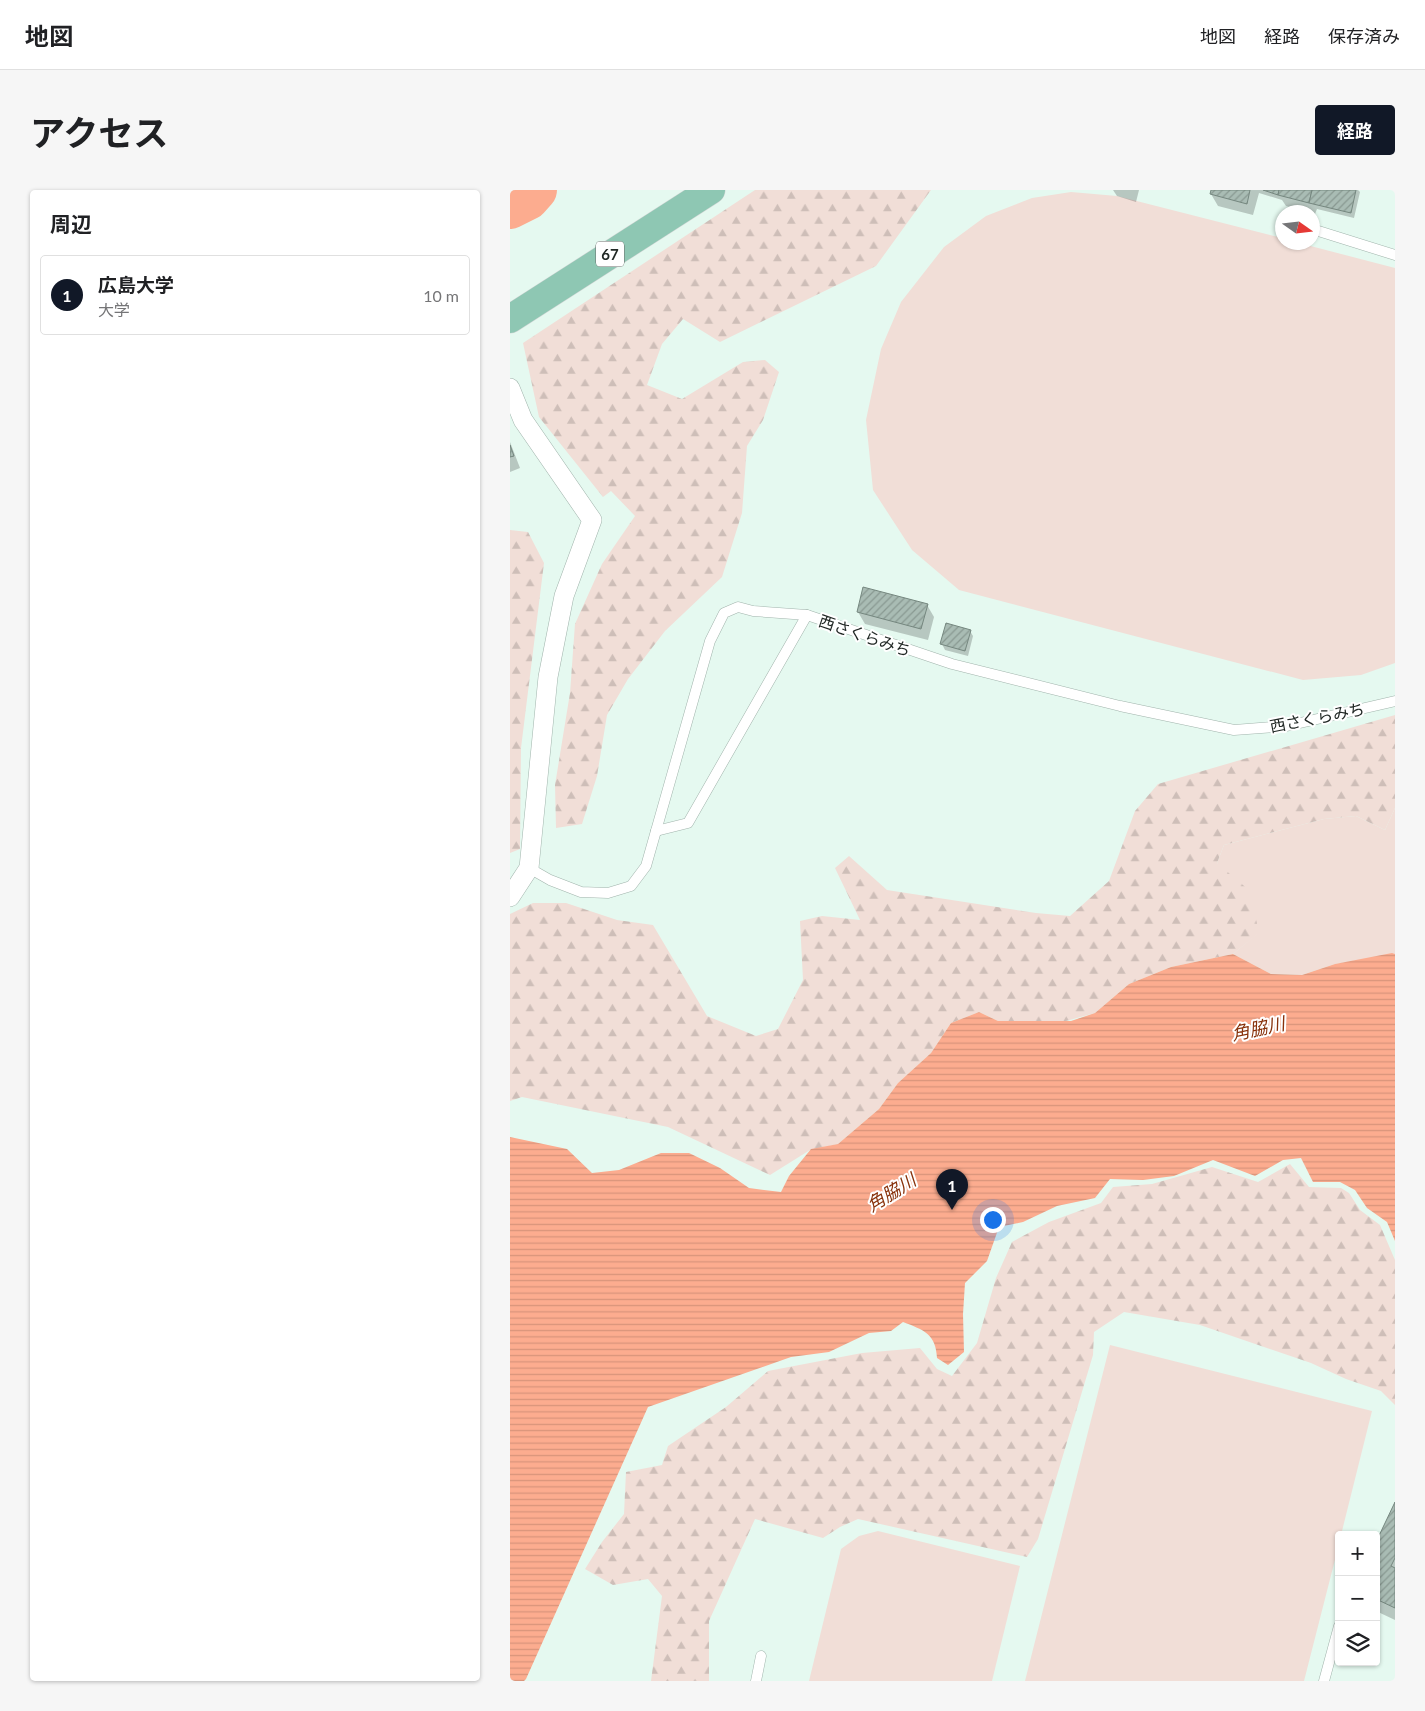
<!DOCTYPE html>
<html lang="ja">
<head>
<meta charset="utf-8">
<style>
	:root { --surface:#fff; --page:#f6f6f6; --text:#202124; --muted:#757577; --line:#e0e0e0; --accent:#111827 }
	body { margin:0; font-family:Lato,"Noto Sans JP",sans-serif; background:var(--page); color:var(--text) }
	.controls { position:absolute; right:15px; bottom:15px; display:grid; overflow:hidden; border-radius:5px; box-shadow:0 1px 4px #0004 }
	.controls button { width:45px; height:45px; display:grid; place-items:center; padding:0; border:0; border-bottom:1px solid var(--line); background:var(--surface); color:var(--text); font:25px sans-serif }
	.compass { position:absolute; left:765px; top:15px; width:45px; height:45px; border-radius:50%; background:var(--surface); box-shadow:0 1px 4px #0004; rotate:104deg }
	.you { position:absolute; left:482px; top:1029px; width:18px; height:18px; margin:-12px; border:4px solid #fff; border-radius:50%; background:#1a73e8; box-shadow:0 0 0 8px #1a73e833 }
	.badge { display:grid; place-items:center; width:32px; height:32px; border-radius:50%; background:var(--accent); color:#fff; font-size:16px; font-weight:700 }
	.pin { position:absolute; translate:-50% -41px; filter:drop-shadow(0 1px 2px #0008) }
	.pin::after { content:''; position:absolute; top:26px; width:18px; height:15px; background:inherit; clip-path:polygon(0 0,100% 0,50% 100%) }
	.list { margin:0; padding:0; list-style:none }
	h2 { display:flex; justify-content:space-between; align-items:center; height:65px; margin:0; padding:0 20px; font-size:21px }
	h2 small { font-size:16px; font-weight:400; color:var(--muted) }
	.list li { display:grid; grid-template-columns:32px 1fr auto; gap:15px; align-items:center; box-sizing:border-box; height:80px; margin:0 10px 10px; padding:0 10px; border:1px solid var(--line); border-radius:5px }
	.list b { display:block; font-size:19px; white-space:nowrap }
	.list p { margin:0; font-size:16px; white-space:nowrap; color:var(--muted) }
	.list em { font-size:16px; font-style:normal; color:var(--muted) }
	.icon { flex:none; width:28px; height:28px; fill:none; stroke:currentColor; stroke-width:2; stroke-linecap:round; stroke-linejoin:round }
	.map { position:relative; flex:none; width:885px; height:1491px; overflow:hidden; border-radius:5px }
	header { display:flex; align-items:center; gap:30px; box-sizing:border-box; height:70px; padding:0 25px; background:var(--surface); border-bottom:1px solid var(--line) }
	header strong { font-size:24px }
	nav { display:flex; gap:28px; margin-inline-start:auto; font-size:18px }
	.intro { display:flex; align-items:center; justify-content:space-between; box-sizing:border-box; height:120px; padding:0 30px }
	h1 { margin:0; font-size:35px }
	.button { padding:12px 22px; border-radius:5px; background:var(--accent); color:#fff; font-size:18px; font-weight:700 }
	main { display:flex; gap:30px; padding:0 30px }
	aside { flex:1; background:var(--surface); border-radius:5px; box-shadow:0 1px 4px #0004 }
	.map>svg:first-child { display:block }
</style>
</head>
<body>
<header>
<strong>地図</strong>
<nav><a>地図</a><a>経路</a><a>保存済み</a></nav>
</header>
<div class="intro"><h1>アクセス</h1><a class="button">経路</a></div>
<main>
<aside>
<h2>周辺<small></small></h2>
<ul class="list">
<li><span class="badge">1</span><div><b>広島大学</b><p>大学</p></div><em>10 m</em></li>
</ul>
</aside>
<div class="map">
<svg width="885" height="1491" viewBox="0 0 885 1491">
	<defs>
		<pattern id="forest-firs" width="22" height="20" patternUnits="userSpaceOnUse" patternTransform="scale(1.25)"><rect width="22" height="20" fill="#f1ded7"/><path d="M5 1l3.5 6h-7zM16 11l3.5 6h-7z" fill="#cebeb8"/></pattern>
		<pattern id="water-rules" width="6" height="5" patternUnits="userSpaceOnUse" patternTransform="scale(1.25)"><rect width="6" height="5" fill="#fcac8f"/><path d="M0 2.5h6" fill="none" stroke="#d8947b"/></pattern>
		<pattern id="building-hatch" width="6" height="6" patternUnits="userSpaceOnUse" patternTransform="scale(1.25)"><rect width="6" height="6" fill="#a9bcb4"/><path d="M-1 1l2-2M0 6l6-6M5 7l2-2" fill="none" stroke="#899992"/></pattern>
	</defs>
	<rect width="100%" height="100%" fill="#e5f9f0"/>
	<g fill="#f1ded7">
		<polygon points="561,2 607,6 772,48 772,52 789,53 885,78 885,473 851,485 793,490 449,400 402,360 363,300 356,230 371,159 391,112 434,57 476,26 522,8"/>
		<polygon points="885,618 885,764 825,774 792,785 761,784 723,764 748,743 707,673 714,655 814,629 846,626 875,640"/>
		<polygon points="600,1155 862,1221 831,1345 829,1345 829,1354 794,1491 515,1491"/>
		<polygon points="368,1341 510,1376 482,1491 299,1491 331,1359 349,1346"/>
	</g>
	<g fill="url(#forest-firs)">
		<polygon points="245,0 421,0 366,76 210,152 173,129 152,154 137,195 172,209 233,172 255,170 269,182 253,230 237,256 232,323 212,387 155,441 118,489 97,525 87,586 72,634 46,638 45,595 60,503 65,434 92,374 125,326 101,301 93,307 29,227 13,153"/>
		<polygon points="0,340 18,342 34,373 11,558 10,659 0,663"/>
		<polygon points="885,525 885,618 875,640 846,626 814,629 714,655 707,673 740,701 749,743 723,764 661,777 619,794 585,823 556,831 488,831 469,822 441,833 421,863 388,893 369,919 328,954 300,960 260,985 158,937 12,907 0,911 0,724 23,713 56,713 107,730 143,735 197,826 246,846 268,839 293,790 290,731 312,726 350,730 325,678 339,666 377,700 526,723 560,726 599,691 625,621 648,594"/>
		<polygon points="780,974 799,997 831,998 839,1003 850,1020 870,1035 885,1070 885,1215 871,1201 836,1189 801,1173 690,1135 614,1122 584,1142 583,1165 528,1349 517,1367 348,1329 330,1337 313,1348 245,1329 199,1431 199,1491 141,1491 152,1406 138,1389 103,1395 75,1379 92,1352 114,1324 116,1282 152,1275 158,1256 216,1217 258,1181 352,1163 410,1158 427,1179 442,1186 467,1153 486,1088 502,1052 539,1032 591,1013 603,997 642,994 702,977 748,992"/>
	</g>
	<path fill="url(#water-rules)" d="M 882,763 L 885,764 L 885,1051 L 877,1032 L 857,1018 L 845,1000 L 830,992 L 803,992 L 791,968 L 773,970 L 745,986 L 703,970 L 664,986 L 633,990 L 600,989 L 585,1008 L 547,1016 L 513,1032 L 489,1037 L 477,1071 L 455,1093 L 453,1124 L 454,1162 L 438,1175 L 427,1168 C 426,1144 414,1140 393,1132 L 381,1141 L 359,1143 L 319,1162 L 281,1167 L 138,1217 L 16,1489 L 14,1491 L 0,1491 L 0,947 L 57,959 L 82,983 L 109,980 L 151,963 L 179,963 L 210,978 L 239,998 L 271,1002 L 279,986 L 301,959 L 328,954 L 369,919 L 388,893 L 421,863 L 441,833 L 469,822 L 488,831 L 561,831 L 585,823 L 619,794 L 661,777 L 723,764 L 761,784 L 792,785 L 825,774 Z"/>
	<g fill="#0003">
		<polygon points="603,0 629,0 626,12 607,6"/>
		<polygon points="702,0 848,0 850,2 844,28 807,19 805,24 776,16 772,10 749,3 743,25 708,16 701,4"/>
		<polygon points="0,252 10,278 0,282"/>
		<polygon points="417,415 424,427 418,450 355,434 348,422"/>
		<polygon points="460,441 463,446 458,466 435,460 432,454"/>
		<polygon points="885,1315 885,1430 866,1421 866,1355"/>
	</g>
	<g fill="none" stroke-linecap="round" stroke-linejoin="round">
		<polyline stroke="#fcac8f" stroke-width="42" points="0,18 18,9 26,0"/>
	</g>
	<g fill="url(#building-hatch)" stroke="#75877f">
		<polygon points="701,0 740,0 737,14 700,4"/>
		<polygon points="753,0 769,0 768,5"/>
		<polygon points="769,0 802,0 799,13 768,5"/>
		<polygon points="802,0 846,0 841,23 799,13"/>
		<polygon points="0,255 4,266 0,267"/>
		<polygon points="353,397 418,414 411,439 347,422"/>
		<polygon points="436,433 461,440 455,461 430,454"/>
		<polygon points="885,1312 885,1368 881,1376 885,1378 885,1418 866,1409 866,1352"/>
	</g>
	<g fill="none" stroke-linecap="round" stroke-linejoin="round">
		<g stroke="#a1b4ac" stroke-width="11">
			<g id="service">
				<polyline points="802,39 885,65"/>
				<polyline points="146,641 178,633 297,425"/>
				<polyline points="19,678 40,690 71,702 98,703 121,696 136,676 200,451 214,423 228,417 243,421 297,425 442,474 610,516 724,540 777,536 885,511"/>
				<polyline points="246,1491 251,1466"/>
				<polyline points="814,1491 829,1436"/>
			</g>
		</g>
		<g stroke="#a1b4ac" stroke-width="20">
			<polyline id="minor" points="0,198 13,230 82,330 54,406 38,487 19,678 0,707"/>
		</g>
		<g stroke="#d7d8d8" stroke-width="29">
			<polyline id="primary" points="0,129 201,0"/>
		</g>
		<use href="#service" stroke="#fff" stroke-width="10"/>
		<use href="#minor" stroke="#fff" stroke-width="19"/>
		<use href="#primary" stroke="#8ec7b3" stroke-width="28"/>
	</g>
	<g text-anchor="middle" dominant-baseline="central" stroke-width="4" stroke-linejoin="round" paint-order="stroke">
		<rect fill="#fff" stroke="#646866" stroke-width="1" x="86" y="51.5" width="28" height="25" rx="4"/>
		<g font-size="15" font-weight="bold" fill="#212825">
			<text x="100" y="64">67</text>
		</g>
		<g font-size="16" fill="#212825" stroke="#fff">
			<text transform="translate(355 445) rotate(19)">西さくらみち</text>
			<text transform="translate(807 527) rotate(-11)">西さくらみち</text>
		</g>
		<g font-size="18" font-style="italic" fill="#88320b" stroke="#fff">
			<text transform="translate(748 838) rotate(-12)">角脇川</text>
			<text transform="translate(381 1002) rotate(-32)">角脇川</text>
		</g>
	</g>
</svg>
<div class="controls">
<button>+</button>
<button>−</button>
<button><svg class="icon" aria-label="layers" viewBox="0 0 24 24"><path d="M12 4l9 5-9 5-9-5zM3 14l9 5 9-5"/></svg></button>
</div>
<svg class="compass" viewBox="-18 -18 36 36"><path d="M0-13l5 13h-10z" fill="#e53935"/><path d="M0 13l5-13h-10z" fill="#757577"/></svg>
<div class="you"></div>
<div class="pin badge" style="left:442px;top:1020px">1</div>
</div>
</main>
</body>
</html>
